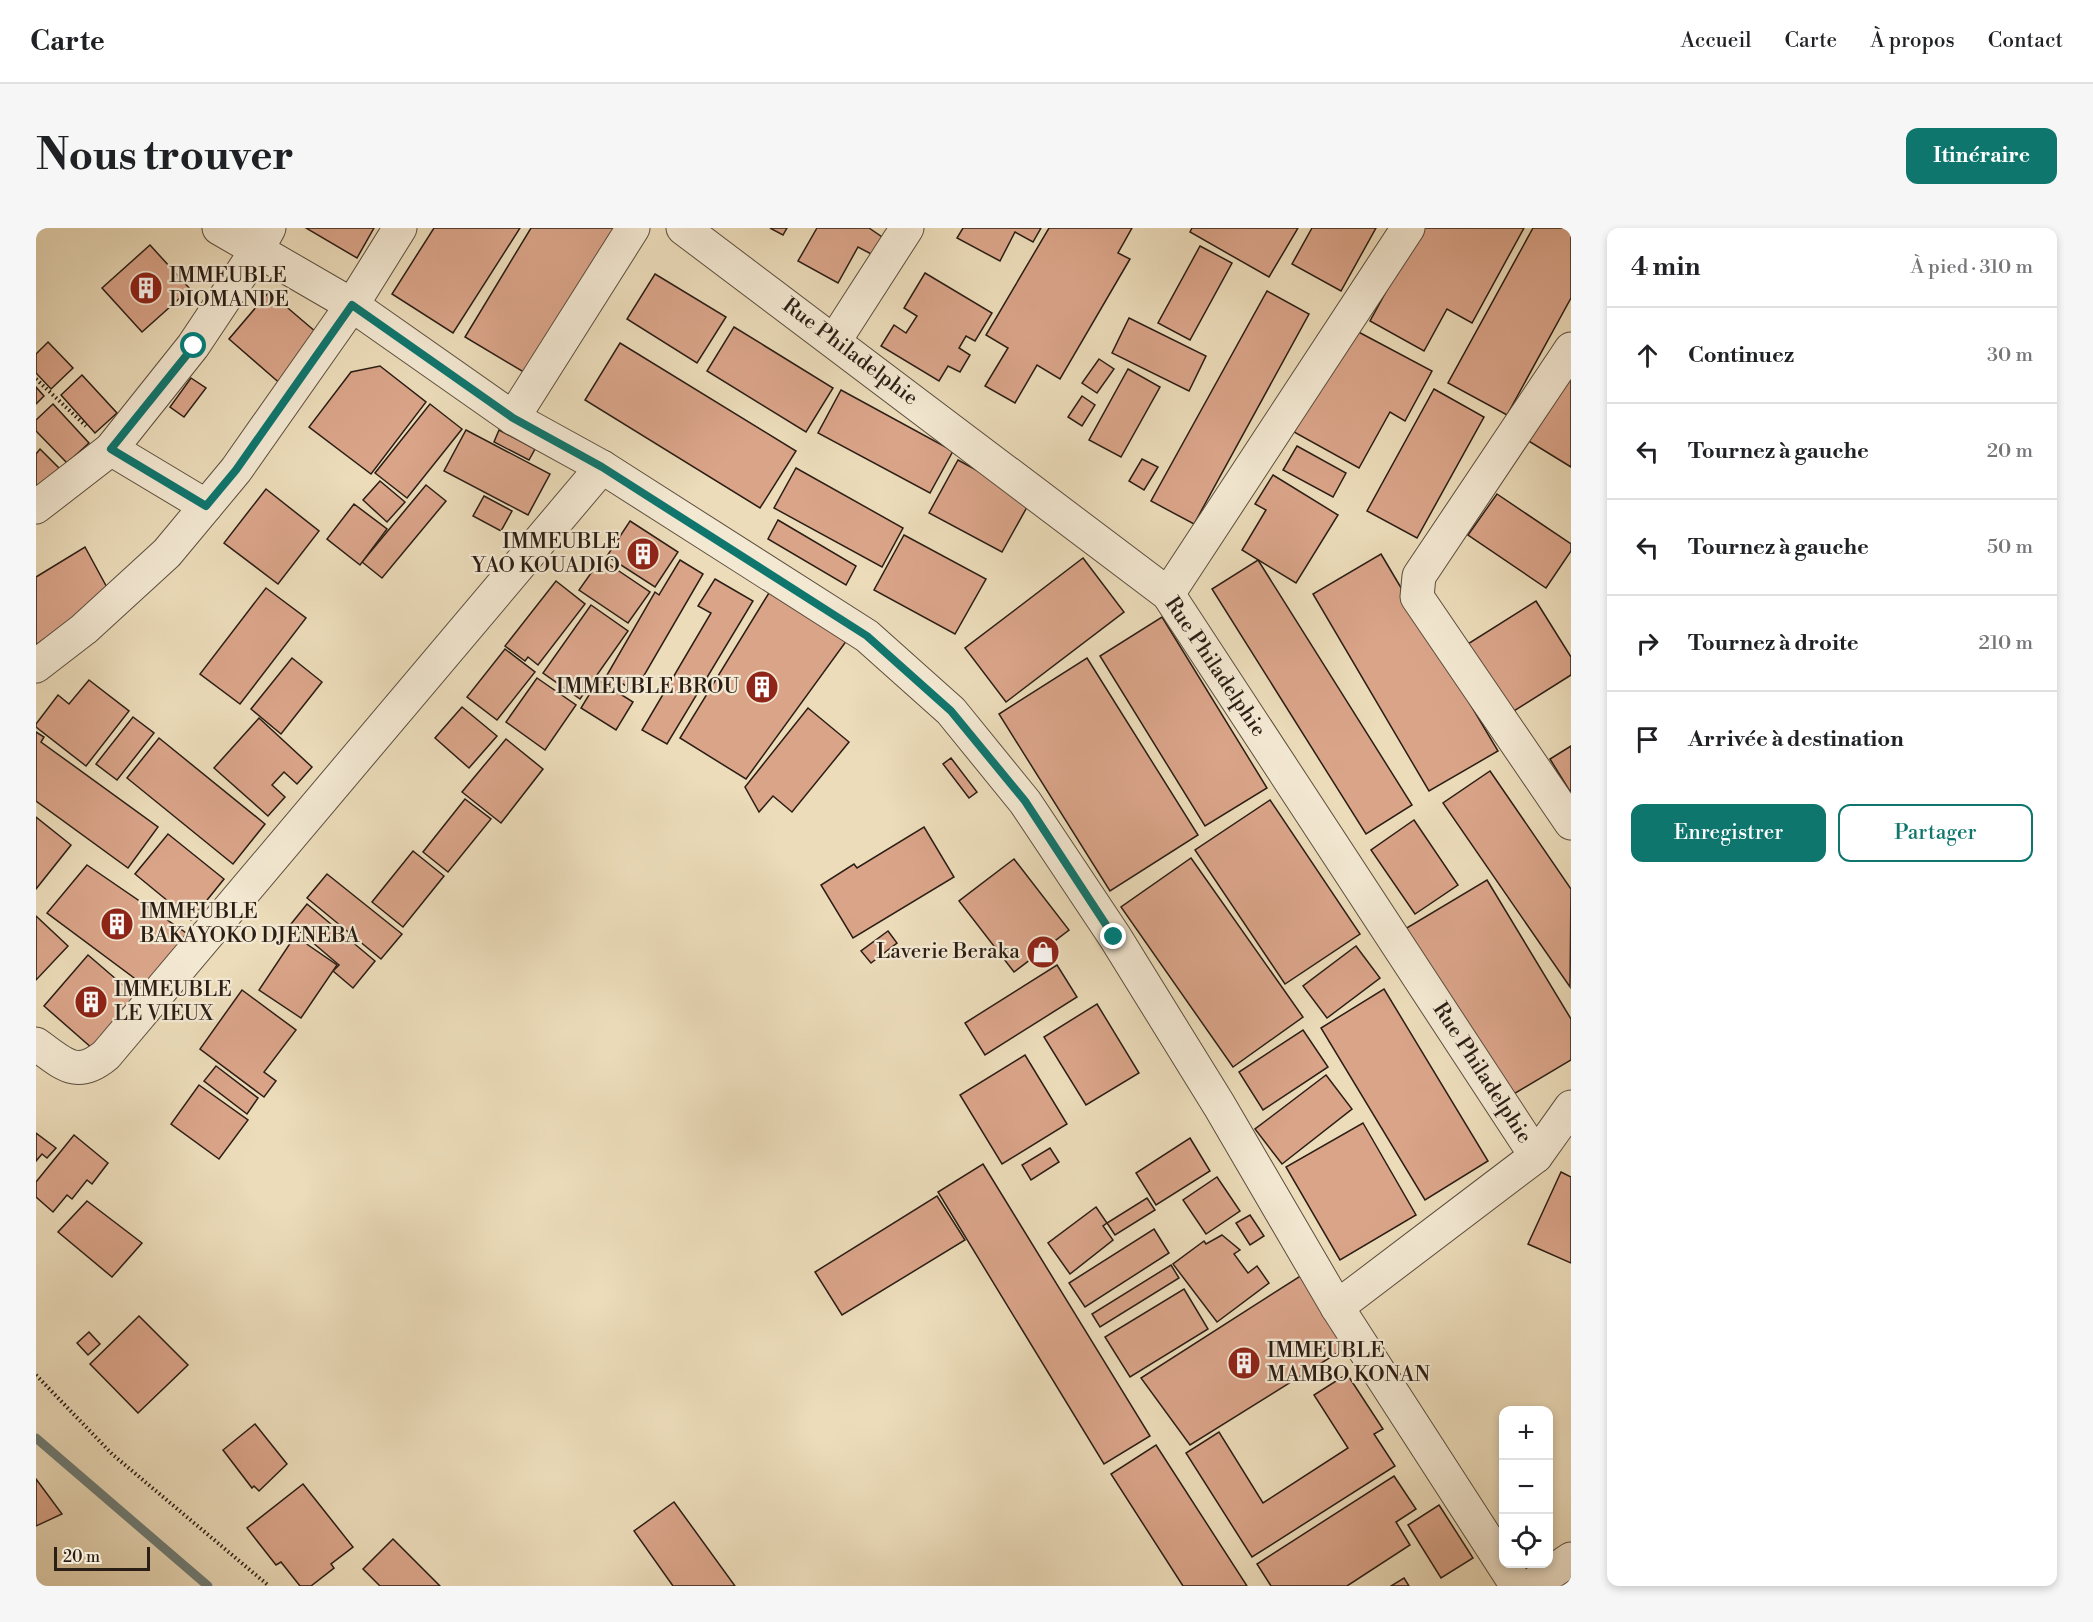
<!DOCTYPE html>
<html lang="fr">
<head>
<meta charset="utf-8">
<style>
	:root { --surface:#fff; --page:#f6f6f6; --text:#202124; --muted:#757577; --line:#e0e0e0; --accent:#0f766e }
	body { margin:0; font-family:"Libre Bodoni",serif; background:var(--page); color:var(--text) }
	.controls { position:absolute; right:18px; bottom:18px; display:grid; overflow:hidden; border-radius:12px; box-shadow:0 3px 9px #0003 }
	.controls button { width:54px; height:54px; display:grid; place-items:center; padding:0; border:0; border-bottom:2px solid var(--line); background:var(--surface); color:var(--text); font:30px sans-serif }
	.scale { position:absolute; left:18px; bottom:15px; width:96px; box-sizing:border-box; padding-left:6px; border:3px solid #2b1e15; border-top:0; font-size:16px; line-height:21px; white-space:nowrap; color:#2b1e15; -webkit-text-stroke:4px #f3e8d2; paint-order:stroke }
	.stop { position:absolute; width:18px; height:18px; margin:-14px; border:4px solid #0f766e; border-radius:50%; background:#fff }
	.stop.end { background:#0f766e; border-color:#fff; box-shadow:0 2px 6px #0008 }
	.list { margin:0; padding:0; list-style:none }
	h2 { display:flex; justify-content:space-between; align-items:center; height:78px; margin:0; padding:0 24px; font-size:26px }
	h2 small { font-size:20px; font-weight:400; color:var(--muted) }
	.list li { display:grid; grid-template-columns:39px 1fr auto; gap:18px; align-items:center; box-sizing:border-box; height:96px; padding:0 24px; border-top:2px solid var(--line) }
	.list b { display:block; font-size:22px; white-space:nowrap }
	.list em { font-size:20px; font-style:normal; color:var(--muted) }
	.actions { display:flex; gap:12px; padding:18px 24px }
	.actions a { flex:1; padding:14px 0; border:2px solid var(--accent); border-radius:12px; text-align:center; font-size:21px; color:var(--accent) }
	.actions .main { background:var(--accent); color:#fff }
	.icon { flex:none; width:33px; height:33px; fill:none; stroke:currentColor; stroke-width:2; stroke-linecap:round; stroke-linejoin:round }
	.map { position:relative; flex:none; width:1535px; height:1358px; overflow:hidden; border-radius:12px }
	header { display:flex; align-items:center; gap:36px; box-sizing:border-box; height:84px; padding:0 30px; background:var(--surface); border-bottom:2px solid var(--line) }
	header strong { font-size:28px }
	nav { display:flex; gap:33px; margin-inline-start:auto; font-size:21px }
	.intro { display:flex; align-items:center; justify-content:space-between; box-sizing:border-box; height:144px; padding:0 36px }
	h1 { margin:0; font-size:42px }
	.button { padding:15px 27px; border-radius:12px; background:var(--accent); color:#fff; font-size:21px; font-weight:700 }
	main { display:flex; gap:36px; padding:0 36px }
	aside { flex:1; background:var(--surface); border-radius:12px; box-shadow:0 3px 9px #0003 }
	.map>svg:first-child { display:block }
</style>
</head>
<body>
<header>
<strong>Carte</strong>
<nav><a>Accueil</a><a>Carte</a><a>À propos</a><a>Contact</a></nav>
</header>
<div class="intro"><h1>Nous trouver</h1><a class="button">Itinéraire</a></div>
<main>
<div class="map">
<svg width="1535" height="1358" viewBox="0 0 1535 1358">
	<rect width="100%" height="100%" fill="#ecdcba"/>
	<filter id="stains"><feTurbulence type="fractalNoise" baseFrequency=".00333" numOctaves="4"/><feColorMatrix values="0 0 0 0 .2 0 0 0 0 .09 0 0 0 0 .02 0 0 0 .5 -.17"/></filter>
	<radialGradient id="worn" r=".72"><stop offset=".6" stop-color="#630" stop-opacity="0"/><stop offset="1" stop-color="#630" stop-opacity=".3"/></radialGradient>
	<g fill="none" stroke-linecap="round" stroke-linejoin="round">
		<polyline stroke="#6e7c77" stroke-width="9" points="0,1210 172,1358"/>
	</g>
	<g fill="#daa489" stroke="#2b1e15" stroke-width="1.5">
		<polygon points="270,0 338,0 321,30"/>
		<polygon points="398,0 484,0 417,105 356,66"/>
		<polygon points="495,0 581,0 491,146 429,109"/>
		<polygon points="734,0 751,0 747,7"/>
		<polygon points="781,0 833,0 849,11 839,28 822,19 802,55 762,33"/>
		<polygon points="927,0 1005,0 997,14 979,4 964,33 921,10"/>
		<polygon points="1013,0 1096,0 1082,25 1094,31 1024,151 1001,137 979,175 949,158 972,120 950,107"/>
		<polygon points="1156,0 1262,0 1233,49 1154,4"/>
		<polygon points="1276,0 1340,0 1305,63 1256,36"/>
		<polygon points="1385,0 1488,0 1436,95 1411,81 1388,123 1334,93"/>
		<polygon points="1497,0 1535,0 1535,70 1471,187 1412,155"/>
		<polygon points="114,17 154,61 106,104 66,60"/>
		<polygon points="1164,18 1196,35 1154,112 1122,95"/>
		<polygon points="889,45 956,85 939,113 930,108 923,120 934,127 924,144 912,138 903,153 845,118 858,97 870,105 881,88 868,80"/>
		<polygon points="619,46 690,89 661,135 591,91"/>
		<polygon points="1231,63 1273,86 1158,296 1115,273"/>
		<polygon points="233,64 287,110 247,158 193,111"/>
		<polygon points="1093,90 1170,128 1153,163 1076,125"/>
		<polygon points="698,99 797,160 770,204 671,143"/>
		<polygon points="1315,100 1396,143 1369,193 1354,184 1323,240 1258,204"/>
		<polygon points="12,114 37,140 15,161 0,145 0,126"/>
		<polygon points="584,115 760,223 724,280 549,172"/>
		<polygon points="1063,131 1078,141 1061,165 1046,155"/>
		<polygon points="344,138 390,174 335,246 273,199 315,144"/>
		<polygon points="1092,141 1124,159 1085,229 1053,212"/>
		<polygon points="1535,141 1535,239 1491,212"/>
		<polygon points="46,147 81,185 59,205 25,167"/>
		<polygon points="155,150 170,160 148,189 134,179"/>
		<polygon points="0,159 8,168 0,176"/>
		<polygon points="1398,161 1448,189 1381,310 1331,283"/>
		<polygon points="805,162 917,223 894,265 782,205"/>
		<polygon points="1046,168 1059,177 1046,198 1032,189"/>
		<polygon points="17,176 53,215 31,235 0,203 0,192"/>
		<polygon points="394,176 426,201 371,270 339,245"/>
		<polygon points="430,202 514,246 492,287 408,243"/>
		<polygon points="463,202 499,221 493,232 458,214"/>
		<polygon points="1261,218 1310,245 1297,269 1247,242"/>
		<polygon points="4,221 25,242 0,267 0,226"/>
		<polygon points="1106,231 1122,239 1108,262 1093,253"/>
		<polygon points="922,232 995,272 966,324 893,285"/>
		<polygon points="760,240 867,300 846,339 738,280"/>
		<polygon points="1237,247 1302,287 1260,355 1206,322 1230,282 1219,276"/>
		<polygon points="344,253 369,274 351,294 327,272"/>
		<polygon points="390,257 410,273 346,350 326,334"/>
		<polygon points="230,261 283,303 242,356 188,315"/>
		<polygon points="1461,266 1535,316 1535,323 1510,360 1432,307"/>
		<polygon points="448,268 476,283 465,303 437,288"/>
		<polygon points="318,276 351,301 324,337 291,311"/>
		<polygon points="742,292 820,338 810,357 732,311"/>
		<polygon points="594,293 642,324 619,359 571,328"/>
		<polygon points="868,307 950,351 919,406 838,362"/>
		<polygon points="49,319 74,365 0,417 0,349"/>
		<polygon points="1345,326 1462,523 1393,563 1277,366"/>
		<polygon points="1047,330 1088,384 970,474 929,420"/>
		<polygon points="565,331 614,364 592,395 543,362"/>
		<polygon points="644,332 667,346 599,463 571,447 619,364 623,367"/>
		<polygon points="1222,332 1376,577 1330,606 1176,361"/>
		<polygon points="679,351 717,373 631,516 606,502 675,385 662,378"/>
		<polygon points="520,353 549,376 502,437 492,429 489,433 469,418"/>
		<polygon points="230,360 270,390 204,476 164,446"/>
		<polygon points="736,360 814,408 710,551 644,510"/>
		<polygon points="1500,373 1535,429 1535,447 1470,488 1427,419"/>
		<polygon points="555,377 592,403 544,471 507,445"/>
		<polygon points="1126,389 1231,560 1169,598 1064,428"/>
		<polygon points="469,421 499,444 461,492 431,469"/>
		<polygon points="256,430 286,454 245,506 215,481"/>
		<polygon points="1051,430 1162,607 1074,663 963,486"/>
		<polygon points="501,450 540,477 509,522 470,494"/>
		<polygon points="53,452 93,483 50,538 0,499 0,496 22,467 33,476"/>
		<polygon points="562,452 597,474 580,502 545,480"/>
		<polygon points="426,479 461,508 433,540 399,510"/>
		<polygon points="772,480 813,514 756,584 737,568 723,584 709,559"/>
		<polygon points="97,489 118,505 81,552 60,536"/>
		<polygon points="223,490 276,539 261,556 248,544 236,557 249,569 232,588 178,540"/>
		<polygon points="0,504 8,509 5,514 122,599 92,640 0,573"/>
		<polygon points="123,510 229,596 197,636 91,550"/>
		<polygon points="470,511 507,541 465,595 426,564"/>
		<polygon points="1535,518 1535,565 1514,531"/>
		<polygon points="915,530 941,564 933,570 907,536"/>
		<polygon points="1454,543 1535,661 1534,759 1407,575"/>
		<polygon points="429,571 455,591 412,644 387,624"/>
		<polygon points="1234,572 1324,706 1249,756 1159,622"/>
		<polygon points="0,589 35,617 0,661"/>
		<polygon points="1378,592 1422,657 1379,686 1335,622"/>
		<polygon points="888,599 918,649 817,710 785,657 818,636 821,640"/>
		<polygon points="132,606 188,651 155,692 99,646"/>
		<polygon points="377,623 408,648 367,699 336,674"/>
		<polygon points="1155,630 1267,789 1197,839 1085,679"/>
		<polygon points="978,631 1033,702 978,744 923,673"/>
		<polygon points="51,637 153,707 109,758 11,685"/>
		<polygon points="291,646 366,706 345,731 271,670"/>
		<polygon points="1451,652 1535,791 1535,832 1471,870 1369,701"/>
		<polygon points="271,676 339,733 317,760 297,743 303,737 255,696"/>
		<polygon points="0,688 32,718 0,752"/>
		<polygon points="852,703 861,715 835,735 825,723"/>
		<polygon points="259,708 301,737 265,790 223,762"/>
		<polygon points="1320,718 1344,750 1291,790 1267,758"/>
		<polygon points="52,727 102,770 57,821 8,778"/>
		<polygon points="1021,737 1041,769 949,827 929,795"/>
		<polygon points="1348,761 1452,933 1389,972 1285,800"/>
		<polygon points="206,762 260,802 228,844 240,853 228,869 164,821"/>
		<polygon points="1061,776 1103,845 1050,877 1008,809"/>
		<polygon points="1267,802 1292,839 1227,882 1203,844"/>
		<polygon points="989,827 1031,896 966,936 924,867"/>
		<polygon points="180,838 222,870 211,886 168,853"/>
		<polygon points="1290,847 1316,881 1246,936 1219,901"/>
		<polygon points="163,857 212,892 183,931 135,896"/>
		<polygon points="1327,895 1380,987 1304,1032 1250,939"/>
		<polygon points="0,905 20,920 11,930 6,926 0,933"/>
		<polygon points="38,907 72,935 56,956 51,952 36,971 31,967 17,984 0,969 0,954"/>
		<polygon points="1154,910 1174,943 1120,977 1100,945"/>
		<polygon points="1014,920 1023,934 995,952 986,937"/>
		<polygon points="947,936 1114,1208 1068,1236 902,964"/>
		<polygon points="1525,944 1535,949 1535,1035 1492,1016"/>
		<polygon points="1181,949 1204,983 1170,1006 1147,972"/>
		<polygon points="901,968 929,1012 806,1087 779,1044"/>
		<polygon points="1111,970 1119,982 1079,1007 1071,995"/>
		<polygon points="51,973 106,1015 76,1049 22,1004"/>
		<polygon points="1060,979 1071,995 1067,998 1077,1012 1034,1046 1012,1015"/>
		<polygon points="1214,987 1228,1008 1214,1017 1200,995"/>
		<polygon points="1118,1001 1133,1025 1049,1079 1033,1055"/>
		<polygon points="1186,1007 1204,1022 1198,1026 1212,1045 1221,1038 1233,1055 1181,1094 1137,1036 1168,1013 1170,1016"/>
		<polygon points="1135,1037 1143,1050 1064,1099 1056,1086"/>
		<polygon points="1266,1047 1311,1119 1154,1217 1105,1150"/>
		<polygon points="1148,1061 1172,1101 1094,1149 1069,1109"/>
		<polygon points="103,1088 152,1137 102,1185 54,1136"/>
		<polygon points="53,1104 64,1116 52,1127 41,1115"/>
		<polygon points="1311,1146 1347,1201 1338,1206 1359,1238 1216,1329 1150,1225 1183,1204 1227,1275 1312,1220 1278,1167"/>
		<polygon points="219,1196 251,1236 223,1263 218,1258 216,1260 187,1222"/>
		<polygon points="1120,1217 1211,1358 1147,1358 1075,1246"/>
		<polygon points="1358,1248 1380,1281 1360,1294 1374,1317 1311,1358 1235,1358 1221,1336"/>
		<polygon points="0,1251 26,1286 0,1298"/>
		<polygon points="267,1256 317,1319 295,1336 298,1340 275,1358 264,1358 245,1334 240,1337 211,1300"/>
		<polygon points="638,1274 699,1358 637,1358 598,1303"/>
		<polygon points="1403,1277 1437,1330 1405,1350 1372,1297"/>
		<polygon points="357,1311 404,1358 344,1358 327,1341"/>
		<polygon points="1368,1350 1373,1358 1355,1358"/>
	</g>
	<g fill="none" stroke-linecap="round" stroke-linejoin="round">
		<g stroke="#5b4e3e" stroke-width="35">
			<g id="minor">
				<polyline points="183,0 316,77 477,190 566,239 831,408 915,483 989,574 1079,709 1183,877 1301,1079 1481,1358"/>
				<polyline points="647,0 1132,366 1500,928"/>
				<polyline points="799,112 871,0"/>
				<polyline points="1535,121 1383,348 1381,369 1535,595"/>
				<polyline points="477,190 597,0"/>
				<polyline points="75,221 170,278"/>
				<polyline points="0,279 75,221 157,118 221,22 233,0"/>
				<polyline points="1132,366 1372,0"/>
				<polyline points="0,438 48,401 131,325 200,242 316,77 364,0"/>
				<path d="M 0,816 C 27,835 40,852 70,827 L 566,239"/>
				<polyline points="1301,1079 1500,928 1535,879"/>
				<polyline points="1495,1358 1535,1331"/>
			</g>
		</g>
		<g stroke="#2b1e15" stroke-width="4" stroke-dasharray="1.5 3" stroke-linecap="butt">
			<polyline points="0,151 50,198"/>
			<polyline points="0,1147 76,1226 233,1358"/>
		</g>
		<use href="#minor" stroke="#f3e8d2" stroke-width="33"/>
	</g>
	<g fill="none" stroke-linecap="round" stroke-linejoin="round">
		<polyline stroke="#0f766e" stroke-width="8" points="158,118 75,221 170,278 200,242 316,77 477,190 566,239 831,408 915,483 989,573 1078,709"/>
	</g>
	<defs>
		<g id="building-disc" transform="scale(1.725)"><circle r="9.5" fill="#8f2418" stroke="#f3e8d2"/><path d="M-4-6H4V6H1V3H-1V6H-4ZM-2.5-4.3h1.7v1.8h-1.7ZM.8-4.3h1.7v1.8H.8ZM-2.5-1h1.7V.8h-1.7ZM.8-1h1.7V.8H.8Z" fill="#fff"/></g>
		<g id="shop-disc" transform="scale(1.725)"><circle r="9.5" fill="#8f2418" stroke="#f3e8d2"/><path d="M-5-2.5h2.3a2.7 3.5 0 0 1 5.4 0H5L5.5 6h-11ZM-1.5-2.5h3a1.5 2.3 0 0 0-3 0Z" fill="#fff"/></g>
	</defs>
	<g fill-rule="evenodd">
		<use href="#building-disc" x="110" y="60"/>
		<use href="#building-disc" x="607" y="326"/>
		<use href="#building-disc" x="726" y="459"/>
		<use href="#building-disc" x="81" y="696"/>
		<use href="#shop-disc" x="1007" y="724"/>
		<use href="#building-disc" x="55" y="774"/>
		<use href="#building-disc" x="1208" y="1135"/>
	</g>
	<g text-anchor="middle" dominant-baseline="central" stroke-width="4.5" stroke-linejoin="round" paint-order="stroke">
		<g font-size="21" fill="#2b1e15" stroke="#f3e8d2" text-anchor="start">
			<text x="133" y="48">IMMEUBLE<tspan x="133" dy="24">DIOMANDE</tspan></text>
			<text x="584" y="314" text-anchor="end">IMMEUBLE<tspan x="584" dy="24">YAO KOUADIO</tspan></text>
			<text x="703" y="459" text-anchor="end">IMMEUBLE BROU</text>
			<text x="104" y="684">IMMEUBLE<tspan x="104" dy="24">BAKAYOKO DJENEBA</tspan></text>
			<text x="984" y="724" text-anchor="end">Laverie Beraka</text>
			<text x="78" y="762">IMMEUBLE<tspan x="78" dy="24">LE VIEUX</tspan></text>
			<text x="1231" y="1123">IMMEUBLE<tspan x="1231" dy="24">MAMBO KONAN</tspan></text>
		</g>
		<g font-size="21" fill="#2b1e15" stroke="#f3e8d2">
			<text transform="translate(814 124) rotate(37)">Rue Philadelphie</text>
			<text transform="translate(1179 439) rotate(56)">Rue Philadelphie</text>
			<text transform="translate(1446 845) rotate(57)">Rue Philadelphie</text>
		</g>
	</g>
	<rect width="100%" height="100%" filter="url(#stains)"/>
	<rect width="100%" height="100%" fill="url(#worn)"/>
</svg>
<div class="controls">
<button>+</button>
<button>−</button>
<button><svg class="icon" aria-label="locate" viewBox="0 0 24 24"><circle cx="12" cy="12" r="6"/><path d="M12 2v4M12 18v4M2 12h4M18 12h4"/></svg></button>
</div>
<div class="scale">20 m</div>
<div class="stop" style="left:158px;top:118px"></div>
<div class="stop end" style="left:1078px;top:709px"></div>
</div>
<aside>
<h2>4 min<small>À pied · 310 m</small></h2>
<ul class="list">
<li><svg class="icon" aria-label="ahead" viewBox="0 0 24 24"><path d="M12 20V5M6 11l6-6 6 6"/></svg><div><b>Continuez</b></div><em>30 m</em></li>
<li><svg class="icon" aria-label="left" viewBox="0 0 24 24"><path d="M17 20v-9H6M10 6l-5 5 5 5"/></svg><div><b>Tournez à gauche</b></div><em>20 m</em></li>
<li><svg class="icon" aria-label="left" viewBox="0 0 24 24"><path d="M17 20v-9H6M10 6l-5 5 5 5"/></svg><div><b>Tournez à gauche</b></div><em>50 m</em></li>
<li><svg class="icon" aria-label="right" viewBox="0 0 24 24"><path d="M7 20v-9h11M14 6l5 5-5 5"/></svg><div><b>Tournez à droite</b></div><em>210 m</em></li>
<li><svg class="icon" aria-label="arrive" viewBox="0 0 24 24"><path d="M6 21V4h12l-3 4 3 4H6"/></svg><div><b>Arrivée à destination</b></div></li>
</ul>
<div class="actions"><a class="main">Enregistrer</a><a>Partager</a></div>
</aside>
</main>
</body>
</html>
